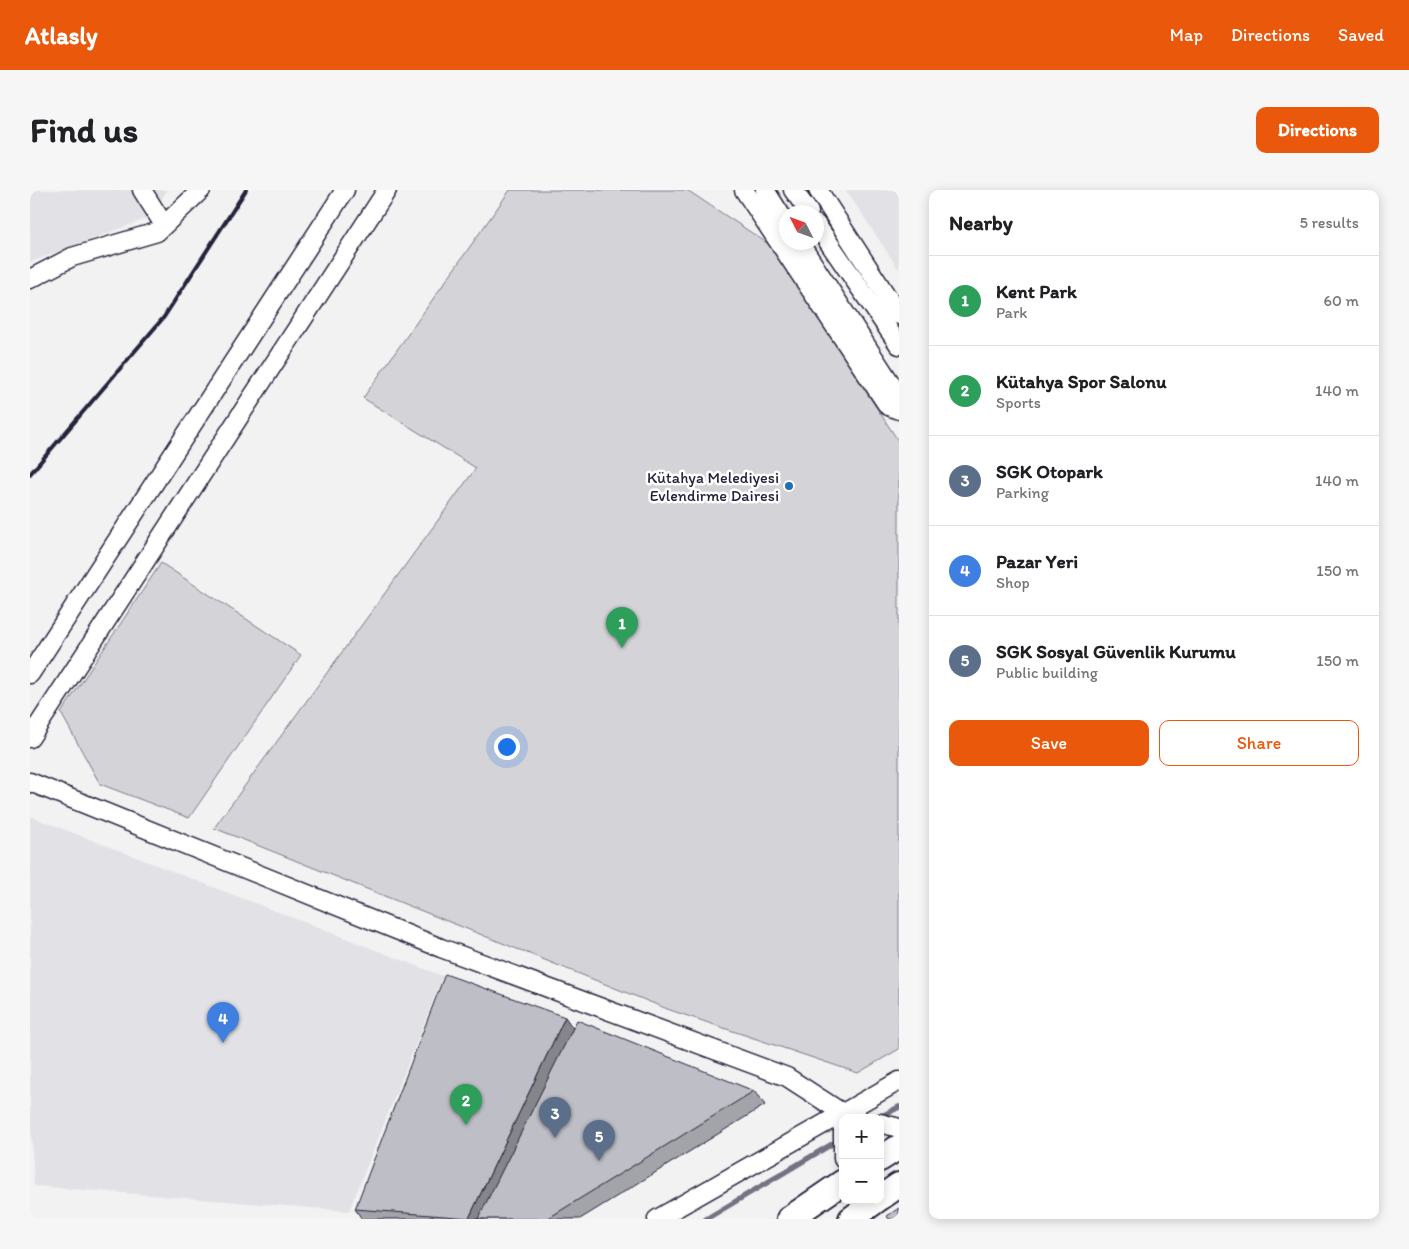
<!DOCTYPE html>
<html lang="en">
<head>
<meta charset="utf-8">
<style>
	:root { --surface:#fff; --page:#f6f6f6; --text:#202124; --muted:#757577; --line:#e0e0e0; --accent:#ea580c }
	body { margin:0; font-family:Itim,sans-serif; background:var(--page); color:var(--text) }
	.controls { position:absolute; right:15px; bottom:15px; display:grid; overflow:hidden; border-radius:10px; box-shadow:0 2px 12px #0003 }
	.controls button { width:45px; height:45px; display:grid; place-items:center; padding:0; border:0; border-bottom:1px solid var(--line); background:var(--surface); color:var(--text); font:25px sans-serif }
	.compass { position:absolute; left:749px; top:15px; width:45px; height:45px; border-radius:50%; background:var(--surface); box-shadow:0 2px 12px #0003; rotate:312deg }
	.you { position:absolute; left:476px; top:556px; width:18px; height:18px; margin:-12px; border:4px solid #fff; border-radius:50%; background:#1a73e8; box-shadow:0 0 0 8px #1a73e833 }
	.badge { display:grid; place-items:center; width:32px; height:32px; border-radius:50%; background:var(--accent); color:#fff; font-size:16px; font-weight:700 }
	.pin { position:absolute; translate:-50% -41px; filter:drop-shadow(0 1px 2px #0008) }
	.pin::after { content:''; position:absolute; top:26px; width:18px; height:15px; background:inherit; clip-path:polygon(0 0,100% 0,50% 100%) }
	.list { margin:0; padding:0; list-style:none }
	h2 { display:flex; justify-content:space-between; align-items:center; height:65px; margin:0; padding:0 20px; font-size:21px }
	h2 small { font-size:16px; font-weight:400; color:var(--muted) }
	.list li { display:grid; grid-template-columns:32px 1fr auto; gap:15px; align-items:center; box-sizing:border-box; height:90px; padding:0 20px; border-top:1px solid var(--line) }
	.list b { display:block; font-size:19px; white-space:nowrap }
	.list p { margin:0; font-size:16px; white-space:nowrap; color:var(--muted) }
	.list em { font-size:16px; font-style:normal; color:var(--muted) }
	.actions { display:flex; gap:10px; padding:15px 20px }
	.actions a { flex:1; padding:11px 0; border:1px solid var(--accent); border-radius:10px; text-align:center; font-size:18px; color:var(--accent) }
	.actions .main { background:var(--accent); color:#fff }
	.map { position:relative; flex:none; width:869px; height:1029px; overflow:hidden; border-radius:10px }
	header { display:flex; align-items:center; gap:30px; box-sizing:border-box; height:70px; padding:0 25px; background:var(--accent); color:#fff }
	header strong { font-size:24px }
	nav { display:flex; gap:28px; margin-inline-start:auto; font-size:18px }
	.intro { display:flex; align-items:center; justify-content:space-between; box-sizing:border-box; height:120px; padding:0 30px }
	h1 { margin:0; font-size:35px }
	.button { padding:12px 22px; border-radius:10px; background:var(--accent); color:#fff; font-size:18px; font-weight:700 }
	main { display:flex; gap:30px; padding:0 30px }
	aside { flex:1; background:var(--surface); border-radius:10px; box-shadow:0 2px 12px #0003 }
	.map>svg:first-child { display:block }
</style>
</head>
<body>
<header>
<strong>Atlasly</strong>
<nav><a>Map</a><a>Directions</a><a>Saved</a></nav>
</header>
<div class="intro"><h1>Find us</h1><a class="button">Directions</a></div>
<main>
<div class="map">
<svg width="869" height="1029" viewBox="0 0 869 1029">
	<rect width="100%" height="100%" fill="#f2f2f3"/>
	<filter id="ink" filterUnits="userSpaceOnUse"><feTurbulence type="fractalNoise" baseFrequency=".02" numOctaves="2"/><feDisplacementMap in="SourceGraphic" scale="10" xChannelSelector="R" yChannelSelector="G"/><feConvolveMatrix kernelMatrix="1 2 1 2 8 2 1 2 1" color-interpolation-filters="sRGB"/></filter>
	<g filter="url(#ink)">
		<g fill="#e2e2e6">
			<polygon points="0,0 137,0 121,27 0,72"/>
			<polygon points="816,0 869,0 869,80"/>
			<polygon points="0,626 413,786 319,1021 4,996 0,920"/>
		</g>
		<g fill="#d3d3d8" stroke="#7a7a8a">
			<polygon points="480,0 657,0 740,55 869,252 869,859 828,883 640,820 184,638 446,278 333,208"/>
			<polygon points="131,373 271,465 159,628 70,594 31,523"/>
		</g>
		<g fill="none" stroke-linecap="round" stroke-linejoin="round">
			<g stroke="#727282" stroke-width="5.5">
				<polyline points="854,925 869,917"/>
				<polyline points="676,1029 802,954"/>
			</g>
			<g stroke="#22223b" stroke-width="21">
				<g id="street">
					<polyline points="112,0 134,35"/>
					<polyline points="714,0 858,216 869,220"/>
					<polyline points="735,0 756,33"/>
					<polyline points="763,0 779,22"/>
					<polyline points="788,0 869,125"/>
					<polyline points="786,34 869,155"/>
					<polyline points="769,52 869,206"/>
					<polyline points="0,89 42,67 127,42 171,0"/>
					<polyline points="0,484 315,0"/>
					<polyline points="0,548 357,0"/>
					<polyline points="0,592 411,758 757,887 814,924 828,928"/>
					<polyline points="850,933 869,938"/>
					<polyline points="813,936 813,969"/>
					<polyline points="627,1029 869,891"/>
				</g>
			</g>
			<g stroke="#22223b" stroke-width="28">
				<g id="secondary">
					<polyline points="850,969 869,957"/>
					<polyline points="850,1008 869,995"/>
					<polyline points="759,1029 813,992"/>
					<polyline points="821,1029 847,1010"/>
				</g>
			</g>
			<use href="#street" stroke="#fff" stroke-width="18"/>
			<use href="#secondary" stroke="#fff" stroke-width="24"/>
			<polyline stroke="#22223b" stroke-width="4" points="0,284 134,127 216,0"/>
		</g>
		<polygon fill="#a3a3aa" stroke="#22223b" points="543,838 724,901 735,915 550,1029 332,1029 325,1019"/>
		<polygon fill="#85858b" stroke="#22223b" points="535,827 545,841 455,1029 440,1029 439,1028"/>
		<g fill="#bebec6" stroke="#22223b">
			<polygon points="415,784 535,827 439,1028 325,1019"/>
			<polygon points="547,830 724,901 517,1029 448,1029"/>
			<polygon points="869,1018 869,1029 859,1029 857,1026"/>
		</g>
	</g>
	<circle fill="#1f6fb2" stroke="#fff" stroke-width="2" cx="759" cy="296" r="5"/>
	<g text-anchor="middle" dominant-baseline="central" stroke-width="5" stroke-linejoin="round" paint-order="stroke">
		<g font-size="16" fill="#22223b" stroke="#fff" text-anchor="end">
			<text x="749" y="287">Kütahya Melediyesi<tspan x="749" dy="18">Evlendirme Dairesi</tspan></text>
		</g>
	</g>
</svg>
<div class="controls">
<button>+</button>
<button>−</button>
</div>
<svg class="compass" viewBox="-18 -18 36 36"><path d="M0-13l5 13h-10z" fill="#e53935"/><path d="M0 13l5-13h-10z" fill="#757577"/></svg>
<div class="you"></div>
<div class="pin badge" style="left:592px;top:458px;background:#2e9e5b">1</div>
<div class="pin badge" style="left:436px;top:935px;background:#2e9e5b">2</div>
<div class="pin badge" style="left:525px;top:948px;background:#5c6f8a">3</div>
<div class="pin badge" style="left:193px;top:853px;background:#3f7fe0">4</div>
<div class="pin badge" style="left:569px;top:971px;background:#5c6f8a">5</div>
</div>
<aside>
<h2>Nearby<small>5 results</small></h2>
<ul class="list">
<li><span class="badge" style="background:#2e9e5b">1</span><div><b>Kent Park</b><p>Park</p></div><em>60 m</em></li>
<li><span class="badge" style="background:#2e9e5b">2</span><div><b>Kütahya Spor Salonu</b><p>Sports</p></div><em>140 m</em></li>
<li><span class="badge" style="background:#5c6f8a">3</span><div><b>SGK Otopark</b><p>Parking</p></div><em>140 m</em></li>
<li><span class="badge" style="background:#3f7fe0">4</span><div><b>Pazar Yeri</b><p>Shop</p></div><em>150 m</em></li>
<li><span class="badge" style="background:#5c6f8a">5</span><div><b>SGK Sosyal Güvenlik Kurumu</b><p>Public building</p></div><em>150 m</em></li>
</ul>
<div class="actions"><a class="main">Save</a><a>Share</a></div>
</aside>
</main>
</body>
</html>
